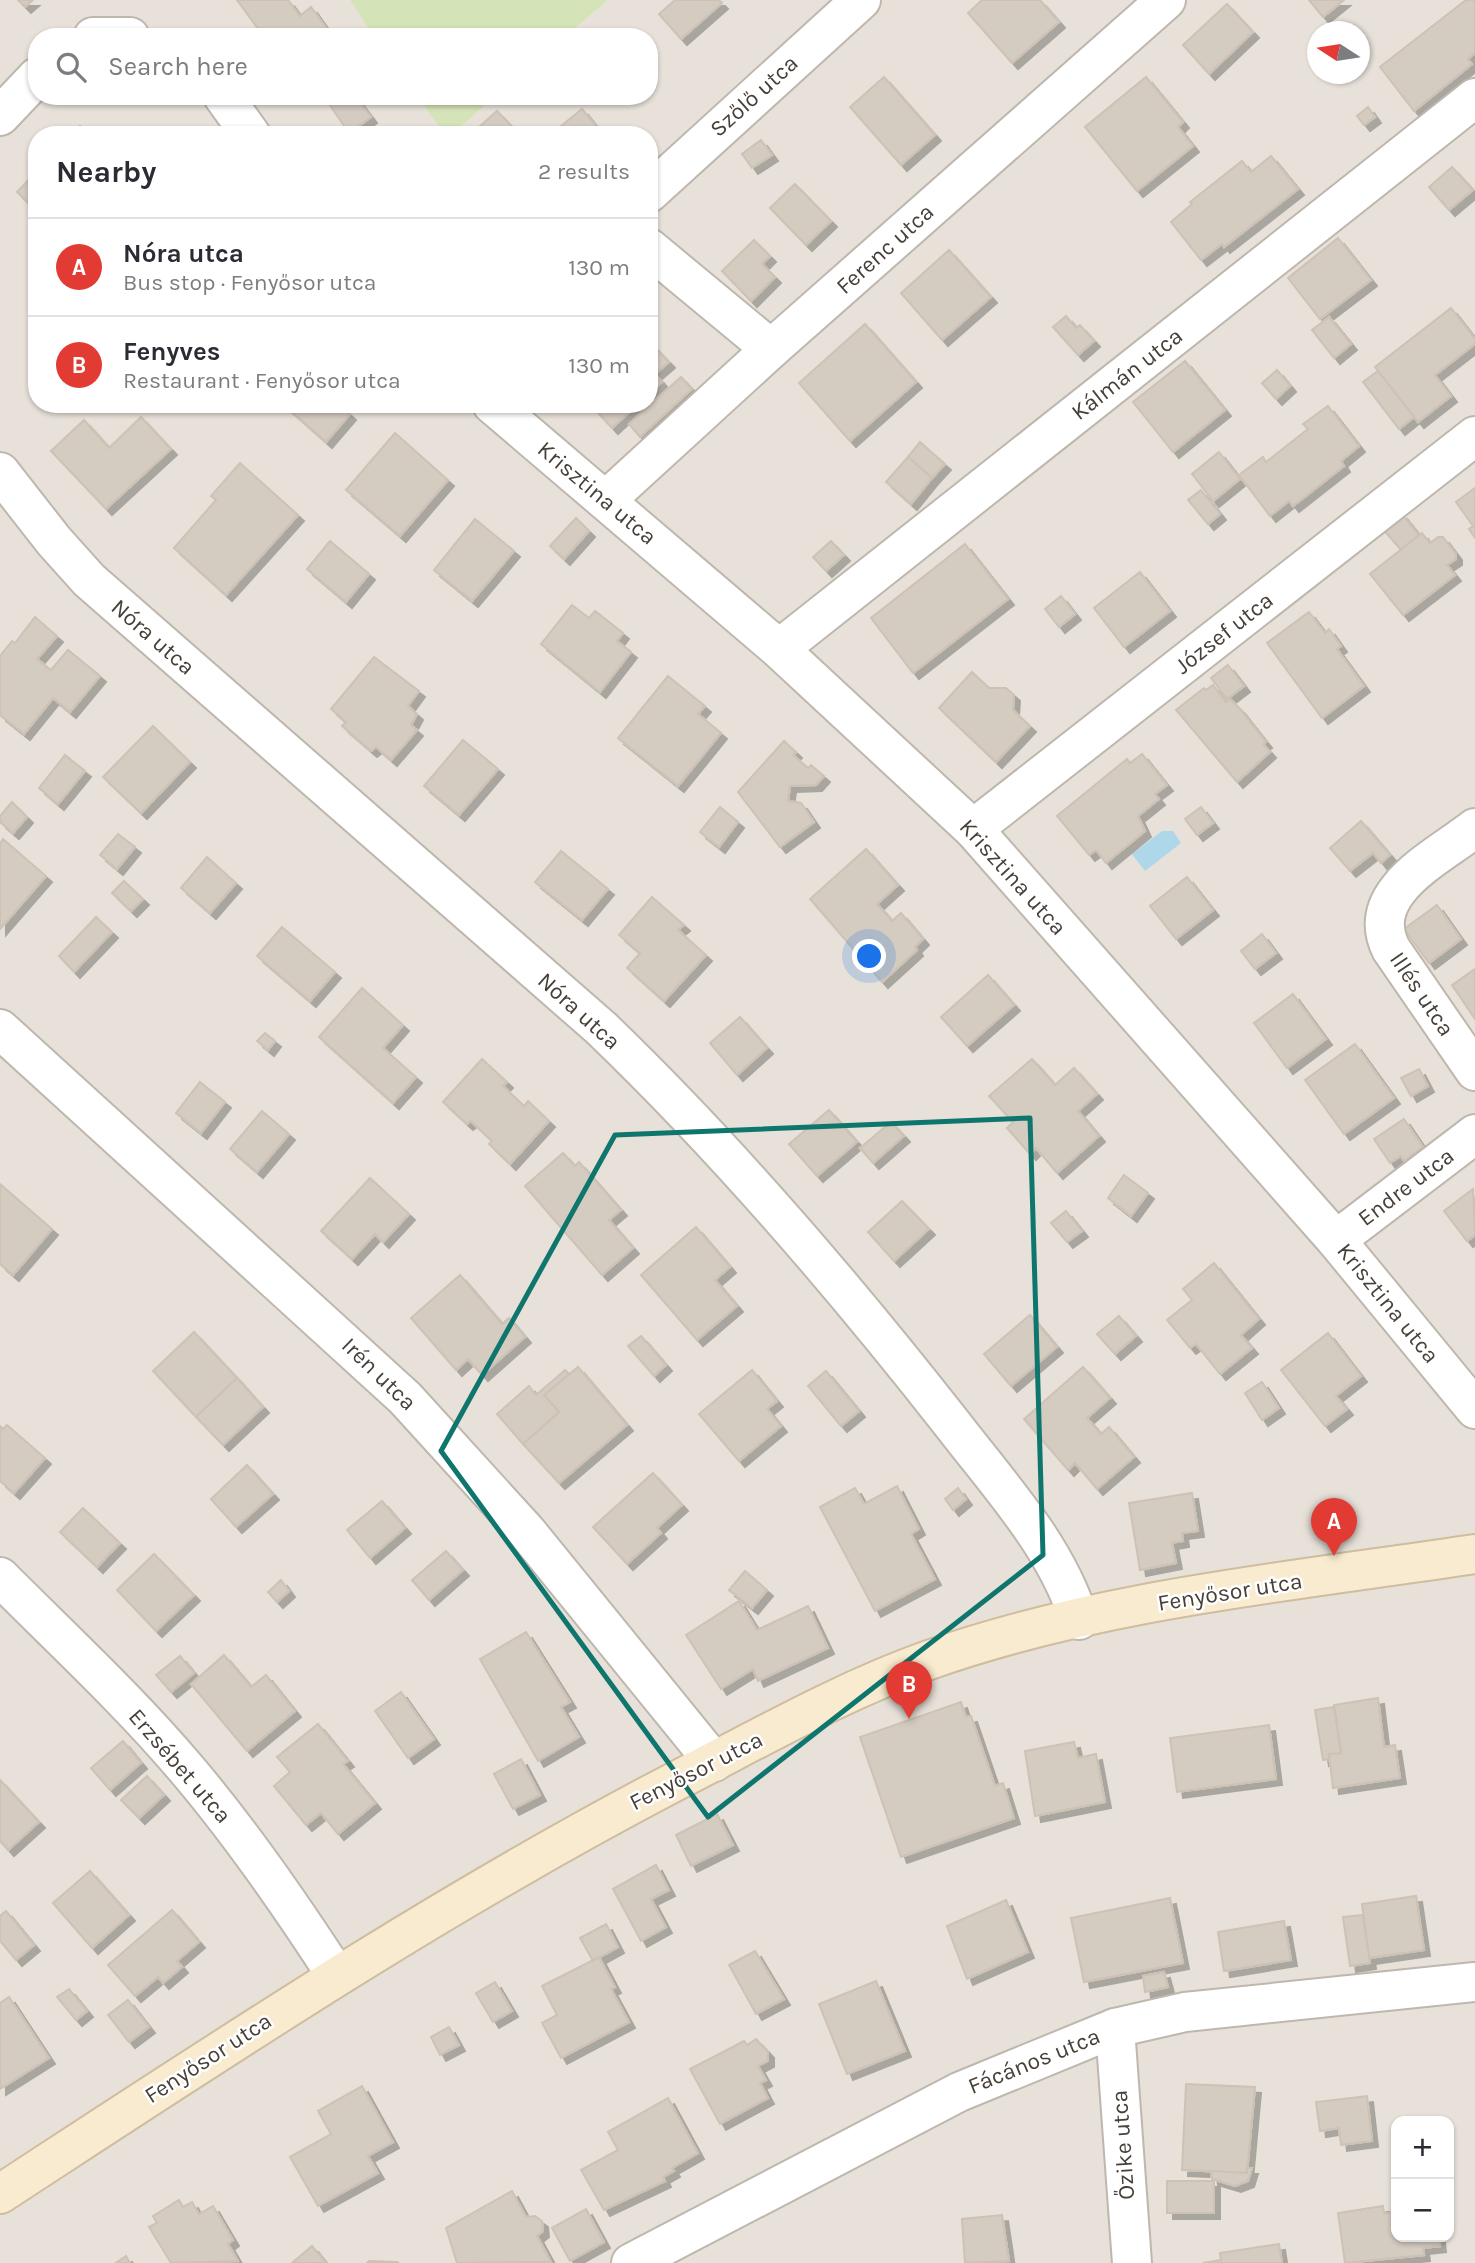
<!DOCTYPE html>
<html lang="en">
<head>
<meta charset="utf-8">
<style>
	:root { --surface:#fff; --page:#f2f2f3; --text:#2b2b33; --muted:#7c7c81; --line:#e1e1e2; --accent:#e23b33 }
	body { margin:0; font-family:Karla,sans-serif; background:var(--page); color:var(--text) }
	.controls { position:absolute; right:21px; bottom:21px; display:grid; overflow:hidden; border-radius:14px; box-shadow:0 2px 5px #0004 }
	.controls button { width:63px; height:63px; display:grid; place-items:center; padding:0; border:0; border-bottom:2px solid var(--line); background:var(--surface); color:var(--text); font:35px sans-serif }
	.compass { position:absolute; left:1307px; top:21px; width:63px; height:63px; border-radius:50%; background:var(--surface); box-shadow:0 2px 5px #0004; rotate:282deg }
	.you { position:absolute; left:870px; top:957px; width:24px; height:24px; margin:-18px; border:5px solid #fff; border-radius:50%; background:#1a73e8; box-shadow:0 0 0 10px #1a73e833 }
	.badge { display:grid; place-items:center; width:46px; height:46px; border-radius:50%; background:var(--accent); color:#fff; font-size:23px; font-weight:700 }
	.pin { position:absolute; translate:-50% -58px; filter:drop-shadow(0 2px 4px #0008) }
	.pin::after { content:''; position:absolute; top:37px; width:24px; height:21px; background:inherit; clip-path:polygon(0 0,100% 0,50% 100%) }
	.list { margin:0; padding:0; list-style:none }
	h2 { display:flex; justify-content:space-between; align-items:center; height:91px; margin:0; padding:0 28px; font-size:30px }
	h2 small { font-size:23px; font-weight:400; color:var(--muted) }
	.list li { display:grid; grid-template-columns:46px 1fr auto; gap:21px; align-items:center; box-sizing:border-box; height:98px; padding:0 28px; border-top:2px solid var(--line) }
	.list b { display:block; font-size:26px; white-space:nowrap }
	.list p { margin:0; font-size:23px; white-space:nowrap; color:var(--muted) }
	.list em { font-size:23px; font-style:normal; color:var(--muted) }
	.icon { flex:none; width:38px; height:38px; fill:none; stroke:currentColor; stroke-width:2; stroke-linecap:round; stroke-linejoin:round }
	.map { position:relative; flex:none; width:1475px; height:2263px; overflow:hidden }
	.search { position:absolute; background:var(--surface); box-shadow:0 2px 5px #0004; left:28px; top:28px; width:630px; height:77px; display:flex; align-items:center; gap:18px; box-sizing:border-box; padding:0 24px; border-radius:28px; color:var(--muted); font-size:26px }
	.panel { position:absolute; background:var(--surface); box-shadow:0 2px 5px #0004; left:28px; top:126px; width:630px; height:287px; border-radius:28px }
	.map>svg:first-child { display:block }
</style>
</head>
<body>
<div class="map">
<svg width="1475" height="2263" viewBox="0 0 1475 2263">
	<defs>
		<filter id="shadow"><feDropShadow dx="6" dy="6" stdDeviation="0" flood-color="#0004"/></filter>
	</defs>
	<rect width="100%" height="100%" fill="#f4f0eb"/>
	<path fill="#e7e1d9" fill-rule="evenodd" d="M 0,0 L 350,0 L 374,37 L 37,37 L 37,96 L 417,96 L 445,135 L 37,135 L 37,404 L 649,404 L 649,135 L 451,135 L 496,96 L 649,96 L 649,37 L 565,37 L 608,0 L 1475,0 L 1475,2263 L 0,2263 ZM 1318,32 L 1360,32 L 1360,74 L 1318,74 ZM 1396,2121 L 1449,2121 L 1449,2237 L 1396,2237 Z"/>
	<g fill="#d4e3b8">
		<polygon points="350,0 608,0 565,37 374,37"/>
		<polygon points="417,96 496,96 451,135 445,135"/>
	</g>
	<polygon fill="#aed7e9" points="1162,831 1173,831 1181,843 1145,871 1132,854"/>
	<g fill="#d4cbc1" stroke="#cec2b5" stroke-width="2" filter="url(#shadow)">
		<polygon points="18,0 33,0 25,7"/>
		<polygon points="237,0 288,0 300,16 311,7 329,32 322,37 264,37"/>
		<polygon points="675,0 719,0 722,3 681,39 659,14"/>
		<polygon points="982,0 1040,0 1059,22 1012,63 968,13"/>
		<polygon points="1309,0 1344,0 1323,17"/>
		<polygon points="1466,0 1475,0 1475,53 1468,59 1472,64 1414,111 1380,67"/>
		<polygon points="1227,4 1253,32 1209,74 1183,45"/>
		<polygon points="884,77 935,135 901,165 850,107"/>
		<polygon points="1146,77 1183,122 1178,127 1193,146 1137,191 1085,127"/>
		<polygon points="333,96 355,96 371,117 349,133 327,101"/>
		<polygon points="1368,107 1375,117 1364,125 1357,116"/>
		<polygon points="582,109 603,135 550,135"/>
		<polygon points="497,111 520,135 470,135"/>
		<polygon points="80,126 89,135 72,135"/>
		<polygon points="761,140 772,155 752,168 742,154"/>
		<polygon points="1271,156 1298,189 1224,247 1222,244 1201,260 1171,222 1192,204 1190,202 1242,161 1251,172"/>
		<polygon points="1452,167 1473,190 1449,210 1429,187"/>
		<polygon points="37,171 37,212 17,192"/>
		<polygon points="795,184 831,221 806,245 770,208"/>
		<polygon points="1338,238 1371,280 1320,319 1288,278"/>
		<polygon points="754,240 770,256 762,264 775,277 751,301 722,271"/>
		<polygon points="949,250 991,297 942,340 901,293"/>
		<polygon points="1451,308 1475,339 1475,344 1435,375 1451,396 1418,422 1375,367"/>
		<polygon points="1066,316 1076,328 1080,325 1094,341 1078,355 1053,327"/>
		<polygon points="1329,317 1351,344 1334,358 1312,330"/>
		<polygon points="865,324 916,382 850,441 799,383"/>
		<polygon points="649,341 669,362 655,374 662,382 653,390 649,402"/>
		<polygon points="1185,361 1225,410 1173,452 1133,402"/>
		<polygon points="1277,370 1290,386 1276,399 1262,383"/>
		<polygon points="1378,371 1414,417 1399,429 1363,382"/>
		<polygon points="681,377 692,389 640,437 629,424"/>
		<polygon points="283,404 339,404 350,414 326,442"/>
		<polygon points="590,404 646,404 637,405 612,428"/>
		<polygon points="1328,406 1359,446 1341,461 1344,466 1293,506 1289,501 1270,516 1239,475 1263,457 1266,462 1308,429 1303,424"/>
		<polygon points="141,417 171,449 106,509 51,451 84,420 109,448"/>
		<polygon points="395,433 448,480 400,536 346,490"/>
		<polygon points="920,442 945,464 932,478 908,457"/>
		<polygon points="1219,452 1240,479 1213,501 1192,474"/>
		<polygon points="908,457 932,478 911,504 886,482"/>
		<polygon points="240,463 298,515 226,595 174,548 216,500 211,496"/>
		<polygon points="1475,488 1475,538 1469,529 1473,526 1456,502"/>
		<polygon points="1201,490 1220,514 1208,524 1188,500"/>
		<polygon points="1401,513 1419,535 1401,550 1382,528"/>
		<polygon points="576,518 589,531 564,559 550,546"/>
		<polygon points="475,519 514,551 472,601 434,570"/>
		<polygon points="1422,533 1430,543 1438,537 1443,537 1456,554 1456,559 1447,565 1455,575 1403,615 1370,574"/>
		<polygon points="330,541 369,574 346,602 307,569"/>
		<polygon points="831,541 844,555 826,571 813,557"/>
		<polygon points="965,544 1008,599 913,673 871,618"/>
		<polygon points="1140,572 1170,611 1124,647 1094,608"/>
		<polygon points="1061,596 1075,614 1059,627 1045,609"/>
		<polygon points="572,605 589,618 595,611 623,633 617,641 631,652 600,692 541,644"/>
		<polygon points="1309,612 1325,633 1329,629 1341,646 1337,649 1364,686 1322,718 1267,643"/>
		<polygon points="35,617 57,636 37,659 51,670 68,650 100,676 70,712 53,698 24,734 0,715 0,656 12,641 15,643"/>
		<polygon points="374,657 419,691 408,706 417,714 411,725 417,730 391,760 376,747 371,751 342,726 346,722 331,709"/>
		<polygon points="1228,665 1244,686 1227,699 1211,678"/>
		<polygon points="972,672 989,688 1006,688 1014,695 1013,710 1030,726 996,762 939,708"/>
		<polygon points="668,676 705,706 698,714 721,733 678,786 618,738"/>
		<polygon points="1213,685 1226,702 1230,699 1239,708 1266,742 1263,744 1270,752 1237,782 1176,710 1204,688 1206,690"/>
		<polygon points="153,726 190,762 141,813 103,777"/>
		<polygon points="463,740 498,769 459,815 424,786"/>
		<polygon points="784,741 796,752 793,755 808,768 811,765 824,776 816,785 790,786 788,801 801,803 814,822 780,847 738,792"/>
		<polygon points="1142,754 1167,785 1155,794 1159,799 1138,816 1145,831 1106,863 1096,850 1089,855 1057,816 1127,759 1130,763"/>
		<polygon points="65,755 85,771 58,804 39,788"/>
		<polygon points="12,802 27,817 13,833 0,822 0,816"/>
		<polygon points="720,807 738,822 719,847 700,832"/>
		<polygon points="1201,807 1213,823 1197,835 1185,819"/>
		<polygon points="1361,821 1390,855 1381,863 1373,853 1350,871 1330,848"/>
		<polygon points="118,834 135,847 117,869 100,855"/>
		<polygon points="3,839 46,876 0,929 0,844"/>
		<polygon points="866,849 898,885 877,904 892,921 901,913 923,939 915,947 917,950 882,982 810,899"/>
		<polygon points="561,851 608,889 582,920 535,882"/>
		<polygon points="207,857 236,883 210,913 181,888"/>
		<polygon points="1187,877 1213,910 1176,939 1150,906"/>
		<polygon points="124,881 143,899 131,911 112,893"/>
		<polygon points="652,897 684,925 678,930 706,955 664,1001 627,968 640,953 619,935"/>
		<polygon points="1437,905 1461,939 1429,963 1404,929"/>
		<polygon points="96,917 112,932 74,972 59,956"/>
		<polygon points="282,927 335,972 310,1001 257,956"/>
		<polygon points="1262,934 1276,953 1255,969 1241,951"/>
		<polygon points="1475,969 1475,1019 1452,985"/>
		<polygon points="988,975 1014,1005 967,1046 941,1017"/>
		<polygon points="362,988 403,1025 383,1048 416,1077 393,1103 319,1037"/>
		<polygon points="1293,994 1326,1039 1287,1068 1254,1023"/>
		<polygon points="740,1017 767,1048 737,1075 710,1043"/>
		<polygon points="265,1033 275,1041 268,1050 257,1041"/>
		<polygon points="1355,1044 1394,1098 1344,1134 1305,1080"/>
		<polygon points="482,1059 507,1082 503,1086 524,1106 528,1101 549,1121 510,1164 489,1144 492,1141 471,1121 467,1124 443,1102"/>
		<polygon points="1032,1059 1055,1085 1074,1068 1097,1094 1078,1111 1099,1136 1057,1173 1036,1148 1030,1154 1007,1128 1013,1122 989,1096"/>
		<polygon points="1419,1069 1428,1086 1411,1096 1401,1078"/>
		<polygon points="200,1082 225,1102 201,1133 176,1113"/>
		<polygon points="829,1110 857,1142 817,1176 789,1144"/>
		<polygon points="262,1111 289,1134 257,1172 230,1149"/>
		<polygon points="1404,1119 1423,1147 1404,1161 1401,1156 1390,1163 1374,1139"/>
		<polygon points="891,1122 904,1136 873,1163 860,1148"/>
		<polygon points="563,1153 575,1166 579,1162 621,1210 609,1220 633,1248 602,1275 525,1186"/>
		<polygon points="1124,1175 1148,1193 1131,1216 1108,1198"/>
		<polygon points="370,1178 409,1214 383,1242 375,1234 352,1259 321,1231"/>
		<polygon points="0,1184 52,1229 13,1275 0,1264"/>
		<polygon points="1473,1189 1475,1235 1467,1241 1444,1211"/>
		<polygon points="902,1201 929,1229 894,1261 868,1232"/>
		<polygon points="1066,1211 1082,1231 1067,1242 1051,1223"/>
		<polygon points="696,1227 730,1267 715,1280 737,1306 697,1340 641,1275"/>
		<polygon points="1214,1263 1259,1319 1241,1335 1252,1348 1220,1374 1196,1344 1190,1348 1167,1320 1192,1300 1183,1289"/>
		<polygon points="460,1275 502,1324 509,1318 525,1337 482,1375 468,1359 456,1370 411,1318"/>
		<polygon points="1030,1315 1057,1347 1011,1386 984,1354"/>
		<polygon points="1119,1316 1136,1336 1115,1354 1097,1334"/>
		<polygon points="194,1332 237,1378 196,1417 153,1371"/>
		<polygon points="1328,1333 1361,1376 1336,1396 1347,1409 1325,1426 1281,1370"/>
		<polygon points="641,1336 666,1365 654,1376 628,1346"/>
		<polygon points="578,1367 627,1425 559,1483 523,1444 559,1412 544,1395"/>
		<polygon points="1083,1367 1110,1398 1087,1418 1101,1434 1109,1427 1134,1457 1097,1489 1075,1463 1068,1470 1024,1419"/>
		<polygon points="565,1370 569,1374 544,1395 559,1412 523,1444 497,1414 529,1386 536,1395"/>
		<polygon points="752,1370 777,1401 767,1409 781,1426 739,1461 699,1414"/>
		<polygon points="826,1371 859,1411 841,1426 808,1386"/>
		<polygon points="237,1378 263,1407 223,1445 196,1417"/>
		<polygon points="1262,1382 1279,1408 1262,1420 1245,1393"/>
		<polygon points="7,1425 45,1458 14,1493 0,1481 0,1426 3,1429"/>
		<polygon points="247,1465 273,1494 236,1527 211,1499"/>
		<polygon points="653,1473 682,1505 657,1528 661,1533 627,1564 593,1527"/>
		<polygon points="897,1486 919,1529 911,1534 935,1579 875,1611 820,1507 855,1488 864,1504"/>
		<polygon points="958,1488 966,1499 953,1510 945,1499"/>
		<polygon points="1192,1493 1198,1531 1182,1533 1183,1541 1172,1543 1176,1563 1140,1570 1129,1503"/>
		<polygon points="382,1501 405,1528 370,1558 347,1530"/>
		<polygon points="83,1508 120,1543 97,1567 60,1532"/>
		<polygon points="446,1551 463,1570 429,1600 412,1580"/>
		<polygon points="154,1554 194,1595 156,1631 117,1590"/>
		<polygon points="745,1571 767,1590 752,1608 729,1590"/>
		<polygon points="281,1580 289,1591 277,1602 268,1592"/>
		<polygon points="739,1601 757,1630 808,1606 828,1648 758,1681 753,1669 721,1689 686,1635"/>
		<polygon points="526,1632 570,1702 561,1707 579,1737 538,1761 480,1659"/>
		<polygon points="224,1655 251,1687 266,1675 295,1711 247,1751 191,1684"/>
		<polygon points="180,1656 194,1673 171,1692 156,1675"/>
		<polygon points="401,1692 434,1739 408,1758 375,1711"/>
		<polygon points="1378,1698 1384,1747 1395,1745 1400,1778 1333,1788 1329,1754 1341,1753 1334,1705"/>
		<polygon points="961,1702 966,1717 971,1716 995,1786 1003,1783 1014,1818 901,1857 860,1737"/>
		<polygon points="1334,1707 1341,1753 1329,1754 1329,1759 1323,1760 1315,1710"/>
		<polygon points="318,1724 348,1761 343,1764 375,1803 338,1834 321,1813 306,1825 274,1786 290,1772 277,1757"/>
		<polygon points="1269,1725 1276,1779 1177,1792 1170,1738"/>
		<polygon points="123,1741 141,1763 110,1790 91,1768"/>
		<polygon points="1074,1742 1078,1758 1096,1754 1105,1802 1035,1816 1025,1751"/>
		<polygon points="521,1759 540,1795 513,1809 494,1774"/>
		<polygon points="147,1776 164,1795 139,1818 121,1800"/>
		<polygon points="0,1780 39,1822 8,1850 0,1841"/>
		<polygon points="717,1814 733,1845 691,1866 676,1835"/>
		<polygon points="656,1865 669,1890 651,1899 666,1927 641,1941 613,1889"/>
		<polygon points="90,1871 129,1915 92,1948 53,1903"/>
		<polygon points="1416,1896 1424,1950 1369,1958 1362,1904"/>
		<polygon points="1170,1898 1183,1963 1084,1982 1071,1918"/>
		<polygon points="1006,1900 1028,1952 967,1979 947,1926"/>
		<polygon points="172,1910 199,1942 177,1961 182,1967 163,1983 158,1977 135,1996 108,1965"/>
		<polygon points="6,1911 34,1945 16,1960 0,1941 0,1916"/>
		<polygon points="1363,1915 1370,1963 1350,1966 1343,1917"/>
		<polygon points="1284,1921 1291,1960 1224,1971 1218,1932"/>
		<polygon points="606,1924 618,1947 593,1961 580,1938"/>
		<polygon points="755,1951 784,1999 756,2014 729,1965"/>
		<polygon points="599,1957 615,1987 611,1989 629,2022 561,2058 542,2023 557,2015 542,1986"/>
		<polygon points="1164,1972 1168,1987 1145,1992 1143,1976"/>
		<polygon points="876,1981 905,2051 847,2074 819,2004"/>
		<polygon points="495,1982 512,2011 493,2022 476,1993"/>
		<polygon points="69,1989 87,2011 76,2020 57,1997"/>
		<polygon points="9,1997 49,2058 0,2089 0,2003"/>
		<polygon points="128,2000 149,2027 129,2042 108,2015"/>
		<polygon points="449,2027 459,2045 440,2055 431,2037"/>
		<polygon points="756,2039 768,2052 768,2061 758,2066 766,2080 760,2083 768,2098 720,2124 690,2069 744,2041 747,2045"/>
		<polygon points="1186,2084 1255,2087 1247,2173 1182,2170"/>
		<polygon points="362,2086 393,2142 368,2156 378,2173 318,2206 290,2157 331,2134 318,2111"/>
		<polygon points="1367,2096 1372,2141 1341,2145 1339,2128 1320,2131 1316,2102"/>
		<polygon points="668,2098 698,2153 672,2168 674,2171 663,2177 665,2181 604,2210 581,2170 618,2150 608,2132"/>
		<polygon points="1247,2168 1252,2168 1248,2181 1235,2186 1212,2179 1211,2171 1247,2173"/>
		<rect x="1167" y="2181" width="47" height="32"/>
		<polygon points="512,2191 526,2217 535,2216 542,2221 543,2231 537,2236 551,2262 457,2263 446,2228"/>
		<polygon points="179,2200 183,2207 192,2202 199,2214 213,2206 233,2240 228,2244 238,2261 171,2263 149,2227 157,2223 153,2216"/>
		<polygon points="1383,2206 1384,2214 1396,2212 1396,2237 1439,2237 1440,2246 1423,2248 1424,2255 1345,2263 1338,2213"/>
		<polygon points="586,2209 604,2242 570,2261 552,2228"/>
		<polygon points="1002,2215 1009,2261 965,2263 962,2219"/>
		<polygon points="1279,2244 1282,2263 1203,2263 1221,2260 1220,2253"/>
		<polygon points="312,2246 326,2263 292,2263"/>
		<polygon points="126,2256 130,2263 116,2263"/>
		<polygon points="369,2261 397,2262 399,2263 367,2263"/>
	</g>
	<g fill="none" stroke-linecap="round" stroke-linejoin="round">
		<g stroke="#beb7ae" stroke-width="42">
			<g id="street">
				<polyline points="93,37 130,37"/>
				<polyline points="223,96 251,135"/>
				<polyline points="0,116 37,77"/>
				<polyline points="649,193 861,0"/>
				<polyline points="649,248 771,349"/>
				<polyline points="492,404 779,649 973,829 1336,1240 1475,1409"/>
				<path d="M 0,472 L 54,541 L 89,580 L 601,1028 C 729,1151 844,1286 953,1425 C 999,1485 1057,1547 1079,1620"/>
				<polyline points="606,500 771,349 1166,0"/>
				<polyline points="779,649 1475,98"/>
				<path d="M 1475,828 C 1437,858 1363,892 1391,949 L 1475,1071"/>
				<polyline points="973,829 1475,436"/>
				<polyline points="0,1029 405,1398 527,1532 714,1762"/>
				<polyline points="1336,1240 1475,1134"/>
				<path d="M 0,1577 C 64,1641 131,1703 189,1772 C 243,1836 290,1904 336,1975"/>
				<polyline points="1115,2028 1132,2263"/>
				<polyline points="631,2263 959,2092 1115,2028 1185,2012 1475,1982"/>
			</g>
		</g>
		<g stroke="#cebd9f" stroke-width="42">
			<path id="secondary" d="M 0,2194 C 224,2048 440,1904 678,1780 C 760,1738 842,1691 929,1660 C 1102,1599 1295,1581 1475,1554"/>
		</g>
		<use href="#street" stroke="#fff" stroke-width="38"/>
		<use href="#secondary" stroke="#f9ebcf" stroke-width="38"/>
	</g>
	<path fill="none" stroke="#0f766e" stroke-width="5" stroke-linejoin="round" d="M 1030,1118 L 1043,1555 L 708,1817 L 441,1451 L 615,1135 Z"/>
	<g text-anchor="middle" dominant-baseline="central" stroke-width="5" stroke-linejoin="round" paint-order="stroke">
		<g font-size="23" fill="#474039" stroke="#fff">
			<text transform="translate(754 96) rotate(-42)">Szőlő utca</text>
			<text transform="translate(885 249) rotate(-42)">Ferenc utca</text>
			<text transform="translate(1127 374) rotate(-38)">Kálmán utca</text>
			<text transform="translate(597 493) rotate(40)">Krisztina utca</text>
			<text transform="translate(1224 633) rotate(-38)">József utca</text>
			<text transform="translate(153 637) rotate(41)">Nóra utca</text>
			<text transform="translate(1013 877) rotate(48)">Krisztina utca</text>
			<text transform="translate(1422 994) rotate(56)">Illés utca</text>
			<text transform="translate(579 1011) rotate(42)">Nóra utca</text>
			<text transform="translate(1406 1187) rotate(-37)">Endre utca</text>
			<text transform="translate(1388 1303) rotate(51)">Krisztina utca</text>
			<text transform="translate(379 1374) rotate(44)">Irén utca</text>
			<text transform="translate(1230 1592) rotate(-9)">Fenyősor utca</text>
			<text transform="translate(180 1766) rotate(49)">Erzsébet utca</text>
			<text transform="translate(696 1771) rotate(-27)">Fenyősor utca</text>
			<text transform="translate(208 2058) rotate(-33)">Fenyősor utca</text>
			<text transform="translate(1034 2061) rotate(-22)">Fácános utca</text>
			<text transform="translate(1123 2145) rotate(-94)">Őzike utca</text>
		</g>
	</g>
</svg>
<div class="controls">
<button>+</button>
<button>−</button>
</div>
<svg class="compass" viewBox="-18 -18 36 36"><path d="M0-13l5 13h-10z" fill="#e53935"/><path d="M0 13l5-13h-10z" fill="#7c7c81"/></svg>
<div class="you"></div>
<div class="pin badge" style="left:1334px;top:1556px">A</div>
<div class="pin badge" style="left:909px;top:1719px">B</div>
<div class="search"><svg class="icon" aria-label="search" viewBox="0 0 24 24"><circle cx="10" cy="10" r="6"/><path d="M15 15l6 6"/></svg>Search here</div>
<section class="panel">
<h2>Nearby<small>2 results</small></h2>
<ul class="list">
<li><span class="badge">A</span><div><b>Nóra utca</b><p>Bus stop · Fenyősor utca</p></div><em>130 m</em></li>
<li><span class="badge">B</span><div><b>Fenyves</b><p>Restaurant · Fenyősor utca</p></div><em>130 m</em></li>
</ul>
</section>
</div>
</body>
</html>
